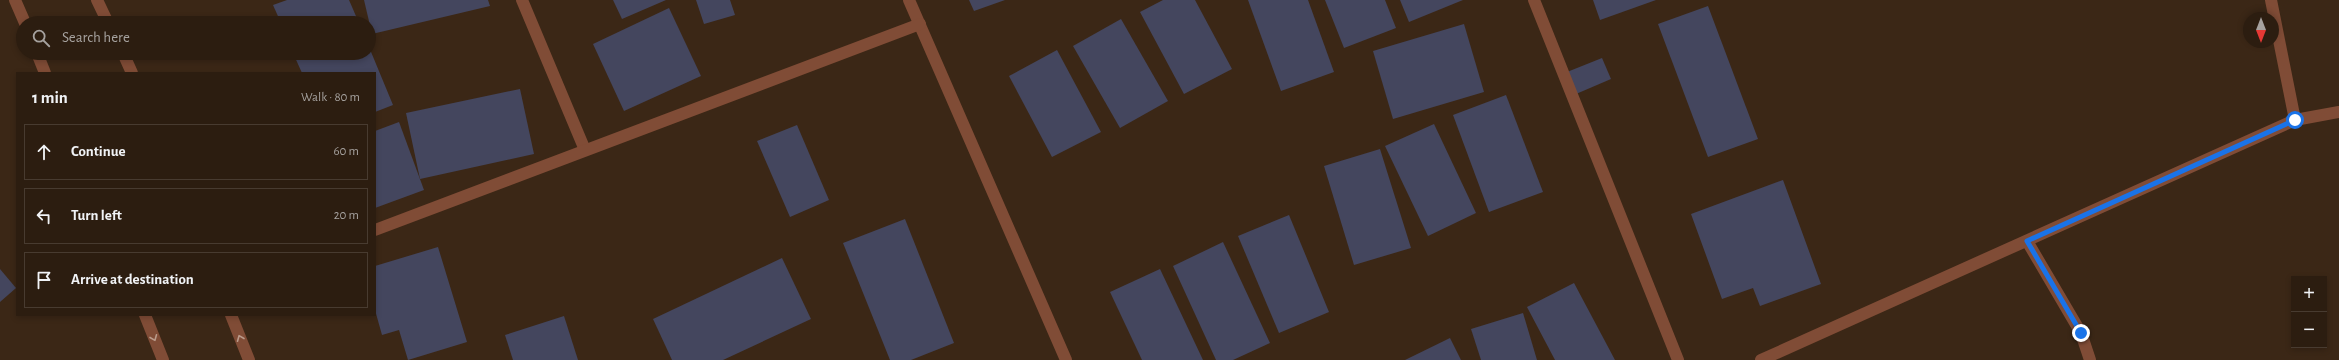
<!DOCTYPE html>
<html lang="en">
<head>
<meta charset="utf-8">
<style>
	:root { --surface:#2c1d10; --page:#342619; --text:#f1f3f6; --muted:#a6a29f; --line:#483b30 }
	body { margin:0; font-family:"Alegreya Sans",sans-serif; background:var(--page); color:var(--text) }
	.controls { position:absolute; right:12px; bottom:12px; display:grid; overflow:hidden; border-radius:0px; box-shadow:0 2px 6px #0003 }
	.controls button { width:36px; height:36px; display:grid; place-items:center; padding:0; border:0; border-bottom:1px solid var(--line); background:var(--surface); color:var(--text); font:20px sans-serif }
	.compass { position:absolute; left:2243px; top:12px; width:36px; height:36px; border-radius:50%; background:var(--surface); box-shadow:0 2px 6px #0003; rotate:180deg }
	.stop { position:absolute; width:12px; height:12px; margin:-9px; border:3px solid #1a73e8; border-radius:50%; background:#fff }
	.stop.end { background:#1a73e8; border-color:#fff; box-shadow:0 1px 4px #0008 }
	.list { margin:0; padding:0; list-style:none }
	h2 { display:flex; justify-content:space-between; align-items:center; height:52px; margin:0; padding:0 16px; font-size:17px }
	h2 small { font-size:13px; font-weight:400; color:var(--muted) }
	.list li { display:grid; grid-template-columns:26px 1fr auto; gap:12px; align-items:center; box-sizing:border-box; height:56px; margin:0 8px 8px; padding:0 8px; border:1px solid var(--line); border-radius:0px }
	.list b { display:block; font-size:15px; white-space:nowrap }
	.list em { font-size:13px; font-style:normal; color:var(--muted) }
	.icon { flex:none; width:22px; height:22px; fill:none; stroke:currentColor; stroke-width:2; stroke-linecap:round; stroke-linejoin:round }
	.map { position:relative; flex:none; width:2339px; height:360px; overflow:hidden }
	.search { position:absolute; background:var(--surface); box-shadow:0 2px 6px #0003; left:16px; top:16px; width:360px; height:44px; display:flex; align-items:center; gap:10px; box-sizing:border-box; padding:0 14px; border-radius:22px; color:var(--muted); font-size:15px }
	.panel { position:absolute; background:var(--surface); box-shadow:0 2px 6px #0003; left:16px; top:72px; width:360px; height:244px; border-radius:0px }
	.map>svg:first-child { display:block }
</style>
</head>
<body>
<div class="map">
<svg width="2339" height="360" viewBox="0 0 2339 360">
	<rect width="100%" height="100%" fill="#3b2716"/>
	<g fill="#44465e">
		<polygon points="287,0 349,0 359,23 281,23 273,5"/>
		<polygon points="364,0 488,0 490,6 372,34"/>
		<polygon points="613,0 666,0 622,19"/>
		<polygon points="696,0 730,0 735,15 704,24"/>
		<polygon points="969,0 1005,0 974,11"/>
		<polygon points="1163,0 1195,0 1232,69 1184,94 1140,12"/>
		<polygon points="1248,0 1308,0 1334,72 1281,91"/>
		<polygon points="1325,0 1385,0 1396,28 1344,48"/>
		<polygon points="1400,0 1463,0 1409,22"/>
		<polygon points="1593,0 1656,0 1600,20"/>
		<polygon points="1708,6 1758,139 1708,157 1658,24"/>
		<polygon points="669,8 701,76 624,111 593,44"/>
		<polygon points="1121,19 1168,101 1120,128 1073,46"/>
		<polygon points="1464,24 1484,92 1393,119 1373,51"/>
		<polygon points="369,47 393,105 375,112 375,73 302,73 293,53 369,53"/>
		<polygon points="1057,50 1101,132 1052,157 1009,76"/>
		<polygon points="1602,58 1611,79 1576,94 1567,72"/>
		<polygon points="520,89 534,154 420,179 406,113"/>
		<polygon points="1506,95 1543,192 1489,212 1453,115"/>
		<polygon points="399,122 424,190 375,208 375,131"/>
		<polygon points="1434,124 1476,213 1428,236 1385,146"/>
		<polygon points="797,125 829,200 790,217 757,141"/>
		<polygon points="1380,149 1411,248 1354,265 1324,166"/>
		<polygon points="1783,180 1821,284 1760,306 1753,288 1722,299 1691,214"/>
		<polygon points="1289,215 1329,312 1279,333 1238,236"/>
		<polygon points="905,219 954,343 911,360 890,360 843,243"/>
		<polygon points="1223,242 1270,343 1233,360 1216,360 1173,266"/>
		<polygon points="438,247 467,342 408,360 399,330 382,335 375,310 375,266"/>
		<polygon points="782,258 811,319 723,360 672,360 653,319"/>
		<polygon points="0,269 16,288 0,302"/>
		<polygon points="1160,269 1203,360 1142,360 1110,292"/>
		<polygon points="1574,283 1615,360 1555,360 1527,307"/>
		<polygon points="1523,313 1537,360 1481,360 1471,329"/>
		<polygon points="564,316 578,360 513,360 505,335"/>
		<polygon points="1450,338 1461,360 1405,360"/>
	</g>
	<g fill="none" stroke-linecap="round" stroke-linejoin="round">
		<g stroke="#804c36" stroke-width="12">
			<polyline points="15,0 25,23"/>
			<polyline points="97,0 108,23"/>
			<polyline points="522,0 585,150"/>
			<polyline points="909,0 1066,360"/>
			<polyline points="1534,0 1678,360"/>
			<polyline points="2271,0 2295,120"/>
			<polyline points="37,53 45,73"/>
			<polyline points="123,53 132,73"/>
			<polyline points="375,230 920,24"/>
			<polyline points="2027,241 2081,333 2090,360"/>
			<polyline points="145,315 163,360"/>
			<polyline points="231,315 249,360"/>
			<polyline points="1761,360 2295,120 2339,112"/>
		</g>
	</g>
	<defs><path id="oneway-chevron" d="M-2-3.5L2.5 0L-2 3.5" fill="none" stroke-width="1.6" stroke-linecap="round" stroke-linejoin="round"/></defs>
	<g stroke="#ba9b8b">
		<use href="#oneway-chevron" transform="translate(154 338) rotate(68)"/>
		<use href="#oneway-chevron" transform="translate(240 338) rotate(-112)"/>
	</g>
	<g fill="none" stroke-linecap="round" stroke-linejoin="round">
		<polyline stroke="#1a73e8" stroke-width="5" points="2081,333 2027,241 2295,120"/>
	</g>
</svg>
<div class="controls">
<button>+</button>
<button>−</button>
</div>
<svg class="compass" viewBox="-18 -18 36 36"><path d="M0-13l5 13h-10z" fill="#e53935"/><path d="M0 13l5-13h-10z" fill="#a6a29f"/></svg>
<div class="stop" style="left:2295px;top:120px"></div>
<div class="stop end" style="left:2081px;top:333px"></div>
<div class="search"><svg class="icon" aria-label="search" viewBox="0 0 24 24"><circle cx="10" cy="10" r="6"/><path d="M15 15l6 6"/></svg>Search here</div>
<section class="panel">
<h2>1 min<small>Walk · 80 m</small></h2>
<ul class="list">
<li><svg class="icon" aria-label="ahead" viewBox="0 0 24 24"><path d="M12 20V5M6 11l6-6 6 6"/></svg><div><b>Continue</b></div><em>60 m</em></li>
<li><svg class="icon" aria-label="left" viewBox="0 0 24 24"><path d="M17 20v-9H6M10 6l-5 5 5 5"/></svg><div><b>Turn left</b></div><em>20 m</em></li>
<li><svg class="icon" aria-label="arrive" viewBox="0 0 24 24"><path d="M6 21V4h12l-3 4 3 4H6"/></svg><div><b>Arrive at destination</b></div></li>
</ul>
</section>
</div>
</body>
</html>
